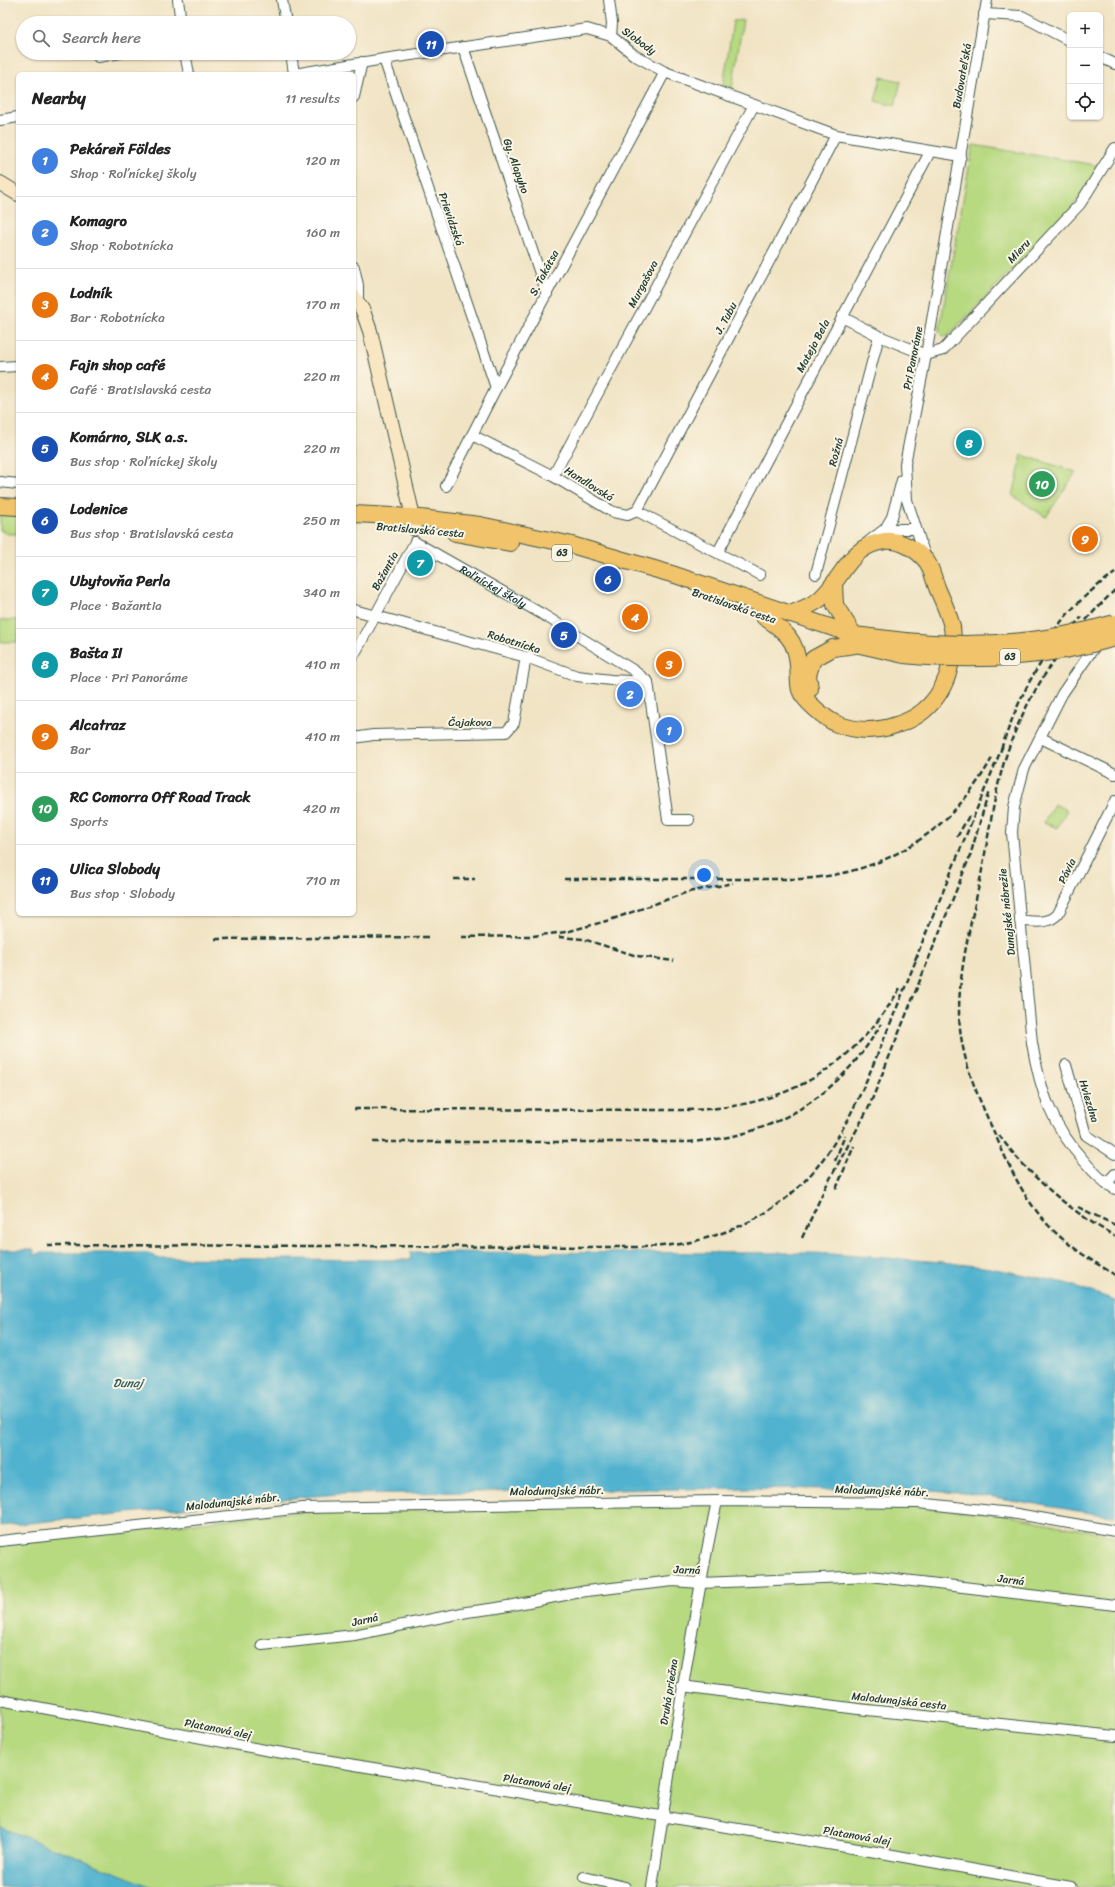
<!DOCTYPE html>
<html lang="en">
<head>
<meta charset="utf-8">
<style>
	:root { --surface:#fff; --page:#f2f2f2; --text:#222; --muted:#767676; --line:#e0e0e0; --accent:#111827 }
	body { margin:0; font-family:Sriracha,sans-serif; background:var(--page); color:var(--text) }
	.controls { position:absolute; right:12px; top:12px; display:grid; overflow:hidden; border-radius:6px; box-shadow:0 1px 3px #0004 }
	.controls button { width:36px; height:36px; display:grid; place-items:center; padding:0; border:0; border-bottom:1px solid var(--line); background:var(--surface); color:var(--text); font:20px sans-serif }
	.you { position:absolute; left:704px; top:875px; width:14px; height:14px; margin:-10px; border:3px solid #fff; border-radius:50%; background:#1a73e8; box-shadow:0 0 0 6px #1a73e833 }
	.badge { display:grid; place-items:center; width:26px; height:26px; border-radius:50%; background:var(--accent); color:#fff; font-size:13px; font-weight:700 }
	.pin { position:absolute; translate:-50% -50%; border:2px solid #fff; box-shadow:0 1px 4px #0006 }
	.list { margin:0; padding:0; list-style:none }
	h2 { display:flex; justify-content:space-between; align-items:center; height:52px; margin:0; padding:0 16px; font-size:17px }
	h2 small { font-size:13px; font-weight:400; color:var(--muted) }
	.list li { display:grid; grid-template-columns:26px 1fr auto; gap:12px; align-items:center; box-sizing:border-box; height:72px; padding:0 16px; border-top:1px solid var(--line) }
	.list b { display:block; font-size:15px; white-space:nowrap }
	.list p { margin:0; font-size:13px; white-space:nowrap; color:var(--muted) }
	.list em { font-size:13px; font-style:normal; color:var(--muted) }
	.icon { flex:none; width:22px; height:22px; fill:none; stroke:currentColor; stroke-width:2; stroke-linecap:round; stroke-linejoin:round }
	.map { position:relative; flex:none; width:1115px; height:1887px; overflow:hidden }
	.search { position:absolute; background:var(--surface); box-shadow:0 1px 3px #0004; left:16px; top:16px; width:340px; height:44px; display:flex; align-items:center; gap:10px; box-sizing:border-box; padding:0 14px; border-radius:22px; color:var(--muted); font-size:15px }
	.panel { position:absolute; background:var(--surface); box-shadow:0 1px 3px #0004; left:16px; top:72px; width:340px; height:844px; border-radius:6px }
	.map>svg:first-child { display:block }
</style>
</head>
<body>
<div class="map">
<svg width="1115" height="1887" viewBox="0 0 1115 1887">
	<rect width="100%" height="100%" fill="#fcf5e5"/>
	<filter id="ink" filterUnits="userSpaceOnUse"><feTurbulence type="fractalNoise" baseFrequency=".025" numOctaves="2"/><feDisplacementMap in="SourceGraphic" scale="8" xChannelSelector="R" yChannelSelector="G"/><feConvolveMatrix kernelMatrix="1 2 1 2 8 2 1 2 1" color-interpolation-filters="sRGB"/></filter>
	<filter id="wash" filterUnits="userSpaceOnUse"><feTurbulence type="fractalNoise" baseFrequency=".012" numOctaves="4" result="noise"/><feDisplacementMap in="SourceGraphic" scale="16" xChannelSelector="R" yChannelSelector="G"/><feGaussianBlur stdDeviation="0.9" result="paint"/><feColorMatrix in="noise" values="0 0 0 0 0 0 0 0 0 0 0 0 0 0 0 0 0 1.4 0 .05"/><feComposite in="paint" operator="in"/></filter>
	<g filter="url(#wash)">
		<rect width="100%" height="100%" fill="#f1e4c5"/>
		<g fill="#b7d980" stroke="#6b8b5a">
			<polygon points="743,20 732,89 723,86 733,21"/>
			<polygon points="881,77 901,81 895,106 875,101"/>
			<polygon points="973,145 1102,166 1071,209 947,337 942,336 939,331"/>
			<polygon points="1022,455 1076,472 1046,517 1013,496"/>
			<polygon points="0,513 18,514 18,534 8,534 0,530"/>
			<rect x="0" y="620" width="18" height="22"/>
			<polygon points="1054,804 1067,810 1057,828 1044,822"/>
			<polygon points="708,1504 905,1505 1004,1515 1115,1536 1115,1887 152,1887 0,1827 0,1545 282,1513"/>
		</g>
		<g fill="#51b2cf" stroke="#387882">
			<polygon points="0,1250 34,1250 34,1255 40,1253 148,1253 152,1254 155,1258 410,1260 411,1252 816,1253 944,1262 990,1268 1066,1283 1115,1300 1115,1517 974,1494 912,1490 749,1488 338,1494 138,1512 0,1526"/>
			<polygon points="0,1827 152,1887 0,1887"/>
		</g>
	</g>
	<g filter="url(#ink)">
		<g fill="none" stroke-linecap="round" stroke-linejoin="round">
			<g stroke="#3e564a" stroke-width="12">
				<g id="street">
					<polyline points="178,0 181,23"/>
					<polyline points="282,0 286,23"/>
					<polyline points="609,0 612,23 611,36"/>
					<polyline points="984,14 1022,16 1070,41"/>
					<polyline points="463,47 547,294"/>
					<polyline points="185,53 189,74"/>
					<polyline points="291,53 294,74 384,59 587,29 611,36 634,55 665,72 836,135 961,156"/>
					<polyline points="98,57 120,53"/>
					<polyline points="1100,57 1115,64"/>
					<polyline points="384,59 496,388"/>
					<polyline points="354,97 362,62"/>
					<polyline points="0,120 18,117"/>
					<polyline points="354,267 358,285 358,302"/>
					<polyline points="842,317 879,336 926,355"/>
					<polyline points="926,355 943,350 1080,204 1115,148"/>
					<polyline points="0,367 18,366"/>
					<polyline points="472,435 553,476 613,512 628,515 637,511 760,575"/>
					<polyline points="553,476 754,105"/>
					<polyline points="0,482 18,484"/>
					<polyline points="446,486 496,388 665,72"/>
					<polyline points="637,511 836,135"/>
					<polyline points="885,529 915,529"/>
					<path id="s1" d="M 415,542 L 542,614 L 633,670 L 648,682 L 668,820 L 689,820"/>
					<polyline points="868,542 885,529 892,517 902,480"/>
					<polyline points="718,552 930,152"/>
					<polyline points="925,556 907,500 905,464 926,355 987,0"/>
					<polyline points="816,574 879,336"/>
					<polyline points="354,610 526,657 577,676 611,680 648,682"/>
					<path d="M 1097,643 L 1062,694 L 1024,769 L 1014,807 L 1012,833 L 1032,1043 C 1040,1091 1052,1126 1085,1162 C 1094,1173 1103,1182 1115,1189"/>
					<polyline points="354,655 415,542"/>
					<polyline points="354,738 373,735 506,732 514,723 526,657"/>
					<polyline points="1041,738 1115,774"/>
					<path d="M 1020,921 C 1034,921 1048,925 1058,914 L 1115,801"/>
					<polyline points="1066,1065 1086,1135 1115,1154"/>
					<polyline points="1106,1184 1115,1174"/>
					<polyline points="0,1541 303,1508 717,1501 918,1503 1011,1513 1115,1531"/>
					<polyline points="262,1645 354,1635 467,1612 497,1608 586,1591 673,1581 700,1583 870,1576 1115,1605"/>
					<polyline points="682,1686 858,1709 1115,1736"/>
					<polyline points="0,1700 265,1750 876,1852 1071,1887"/>
					<polyline points="584,1877 625,1887"/>
					<path d="M 652,1887 C 672,1758 690,1629 717,1501"/>
				</g>
			</g>
			<g stroke="#3e564a" stroke-width="16">
				<g id="secondary">
					<polyline points="0,183 18,194"/>
					<polyline points="354,297 363,311 370,331 411,508 414,528"/>
				</g>
			</g>
			<g stroke="#3e564a" stroke-width="18">
				<g id="primary">
					<polyline points="0,506 18,507"/>
					<polyline points="354,514 412,517 480,525 568,544 675,575 854,635 905,641"/>
					<polyline points="455,533 510,543"/>
					<polyline points="834,584 835,605 854,635"/>
					<path d="M 764,617 C 784,630 797,640 798,666 C 799,673 798,683 800,690 C 803,700 827,720 837,724 C 858,732 876,732 896,725 C 931,715 950,685 952,651 C 953,643 953,634 952,627 C 949,614 943,601 938,590 C 934,581 932,569 927,562 C 918,550 900,539 885,541 C 849,545 843,579 820,599 C 811,606 800,610 790,614"/>
					<polyline points="847,642 904,655"/>
					<polyline points="810,689 808,675 813,659 833,648 855,645"/>
				</g>
			</g>
			<use href="#street" stroke="#fff" stroke-width="10"/>
			<use href="#secondary" stroke="#f9e7c3" stroke-width="14"/>
			<use href="#primary" stroke="#f1c36a" stroke-width="16"/>
			<g stroke="#1f3d34" stroke-width="2.5" stroke-dasharray="6 3" stroke-linecap="butt">
				<path d="M 1115,590 C 1066,637 1026,693 1005,759 C 994,795 989,833 982,870 C 973,917 959,965 959,1013 C 960,1056 976,1093 994,1132 C 1009,1166 1023,1198 1049,1226 C 1068,1246 1091,1260 1115,1275"/>
				<path d="M 1036,663 C 1052,626 1082,595 1115,573"/>
				<path d="M 1001,749 C 1012,718 1024,687 1043,660 C 1054,645 1068,631 1082,617"/>
				<polyline points="957,837 969,816"/>
				<polyline points="454,879 475,879"/>
				<path d="M 564,879 L 798,879 C 883,875 951,833 992,758"/>
				<polyline points="461,937 532,936 566,932 610,920 688,892 733,883"/>
				<polyline points="559,937 583,939 637,956 674,961"/>
				<polyline points="215,939 431,937"/>
				<polyline points="915,960 1003,745"/>
				<path d="M 354,1109 L 687,1110 C 783,1108 851,1071 900,988"/>
				<path d="M 999,1135 C 1028,1175 1072,1213 1115,1236"/>
				<path d="M 373,1142 L 686,1142 C 771,1139 839,1097 881,1024"/>
				<polyline points="835,1161 845,1135"/>
				<polyline points="836,1189 854,1146"/>
				<polyline points="1078,1207 1115,1225"/>
				<polyline points="802,1238 825,1188 869,1107 970,856 989,791"/>
				<path d="M 47,1245 L 607,1247 C 636,1247 667,1248 695,1241 C 802,1215 839,1148 878,1053 C 892,1020 905,987 918,955"/>
			</g>
			<g stroke="#3e564a" stroke-width="18" stroke-linecap="butt">
				<g id="primary-bridge">
					<path d="M 905,641 C 976,648 1047,643 1115,623"/>
					<path d="M 904,655 C 974,662 1047,658 1115,638"/>
				</g>
			</g>
			<use href="#primary-bridge" stroke="#f1c36a" stroke-width="16"/>
		</g>
	</g>
	<g text-anchor="middle" dominant-baseline="central" stroke-width="4" stroke-linejoin="round" paint-order="stroke">
		<g fill="#fcf5e5" stroke="#617469" stroke-width="1">
			<rect x="552" y="545" width="20" height="16" rx="3"/>
			<rect x="1000" y="649" width="20" height="16" rx="3"/>
		</g>
		<g font-size="10" font-weight="bold" fill="#1f3d34">
			<text x="562" y="553">63</text>
			<text x="1010" y="657">63</text>
		</g>
		<g font-size="11" fill="#1f3d34" stroke="#fcf5e5">
			<text transform="translate(639 41) rotate(36)">Slobody</text>
			<text transform="translate(962 76) rotate(-80)">Budovateľská</text>
			<text transform="translate(516 166) rotate(71)">Gy. Alapyho</text>
			<text transform="translate(451 219) rotate(71)">Prievidzská</text>
			<text transform="translate(1019 251) rotate(-47)">Mieru</text>
			<text transform="translate(544 273) rotate(-62)">S. Takátsa</text>
			<text transform="translate(643 284) rotate(-62)">Murgašova</text>
			<text transform="translate(726 318) rotate(-62)">J. Tubu</text>
			<text transform="translate(813 346) rotate(-62)">Mateja Bela</text>
			<text transform="translate(913 358) rotate(-79)">Pri Panoráme</text>
			<text transform="translate(836 452) rotate(-75)">Rožná</text>
			<text transform="translate(589 484) rotate(32)">Handlovská</text>
			<text transform="translate(420 530) rotate(5)">Bratislavská cesta</text>
			<text transform="translate(385 571) rotate(-61)">Bažantia</text>
			<text stroke="none"><textPath href="#s1" startOffset="90">Roľníckej školy</textPath></text>
			<text transform="translate(734 606) rotate(19)">Bratislavská cesta</text>
			<text transform="translate(514 642) rotate(17)">Robotnícka</text>
			<text x="470" y="722">Čajakova</text>
			<text transform="translate(1067 871) rotate(-64)">Pávia</text>
			<text transform="translate(1007 912) rotate(-96)">Dunajské nábrežie</text>
			<text transform="translate(1089 1101) rotate(73)">Hviezdna</text>
			<text transform="translate(557 1491) rotate(-1)">Malodunajské nábr.</text>
			<text transform="translate(882 1491) rotate(2)">Malodunajské nábr.</text>
			<text transform="translate(233 1502) rotate(-6)">Malodunajské nábr.</text>
			<text transform="translate(687 1570) rotate(2)">Jarná</text>
			<text transform="translate(1011 1580) rotate(7)">Jarná</text>
			<text transform="translate(365 1620) rotate(-12)">Jarná</text>
			<text transform="translate(669 1692) rotate(-81)">Druhá priečna</text>
			<text transform="translate(899 1701) rotate(6)">Malodunajská cesta</text>
			<text transform="translate(218 1729) rotate(11)">Platanová alej</text>
			<text transform="translate(537 1783) rotate(9)">Platanová alej</text>
			<text transform="translate(857 1836) rotate(10)">Platanová alej</text>
		</g>
		<g font-size="12" font-style="italic" fill="#2e6062" stroke="#fcf5e5">
			<text x="128" y="1383">Dunaj</text>
		</g>
	</g>
</svg>
<div class="controls">
<button>+</button>
<button>−</button>
<button><svg class="icon" aria-label="locate" viewBox="0 0 24 24"><circle cx="12" cy="12" r="6"/><path d="M12 2v4M12 18v4M2 12h4M18 12h4"/></svg></button>
</div>
<div class="you"></div>
<div class="pin badge" style="left:669px;top:730px;background:#3f7fe0">1</div>
<div class="pin badge" style="left:630px;top:694px;background:#3f7fe0">2</div>
<div class="pin badge" style="left:669px;top:664px;background:#e8710a">3</div>
<div class="pin badge" style="left:635px;top:617px;background:#e8710a">4</div>
<div class="pin badge" style="left:564px;top:635px;background:#1a4fb4">5</div>
<div class="pin badge" style="left:608px;top:579px;background:#1a4fb4">6</div>
<div class="pin badge" style="left:420px;top:563px;background:#0f9aa8">7</div>
<div class="pin badge" style="left:969px;top:443px;background:#0f9aa8">8</div>
<div class="pin badge" style="left:1085px;top:539px;background:#e8710a">9</div>
<div class="pin badge" style="left:1042px;top:484px;background:#2e9e5b">10</div>
<div class="pin badge" style="left:431px;top:44px;background:#1a4fb4">11</div>
<div class="search"><svg class="icon" aria-label="search" viewBox="0 0 24 24"><circle cx="10" cy="10" r="6"/><path d="M15 15l6 6"/></svg>Search here</div>
<section class="panel">
<h2>Nearby<small>11 results</small></h2>
<ul class="list">
<li><span class="badge" style="background:#3f7fe0">1</span><div><b>Pekáreň Földes</b><p>Shop · Roľníckej školy</p></div><em>120 m</em></li>
<li><span class="badge" style="background:#3f7fe0">2</span><div><b>Komagro</b><p>Shop · Robotnícka</p></div><em>160 m</em></li>
<li><span class="badge" style="background:#e8710a">3</span><div><b>Lodník</b><p>Bar · Robotnícka</p></div><em>170 m</em></li>
<li><span class="badge" style="background:#e8710a">4</span><div><b>Fajn shop café</b><p>Café · Bratislavská cesta</p></div><em>220 m</em></li>
<li><span class="badge" style="background:#1a4fb4">5</span><div><b>Komárno, SLK a.s.</b><p>Bus stop · Roľníckej školy</p></div><em>220 m</em></li>
<li><span class="badge" style="background:#1a4fb4">6</span><div><b>Lodenice</b><p>Bus stop · Bratislavská cesta</p></div><em>250 m</em></li>
<li><span class="badge" style="background:#0f9aa8">7</span><div><b>Ubytovňa Perla</b><p>Place · Bažantia</p></div><em>340 m</em></li>
<li><span class="badge" style="background:#0f9aa8">8</span><div><b>Bašta II</b><p>Place · Pri Panoráme</p></div><em>410 m</em></li>
<li><span class="badge" style="background:#e8710a">9</span><div><b>Alcatraz</b><p>Bar</p></div><em>410 m</em></li>
<li><span class="badge" style="background:#2e9e5b">10</span><div><b>RC Comorra Off Road Track</b><p>Sports</p></div><em>420 m</em></li>
<li><span class="badge" style="background:#1a4fb4">11</span><div><b>Ulica Slobody</b><p>Bus stop · Slobody</p></div><em>710 m</em></li>
</ul>
</section>
</div>
</body>
</html>
